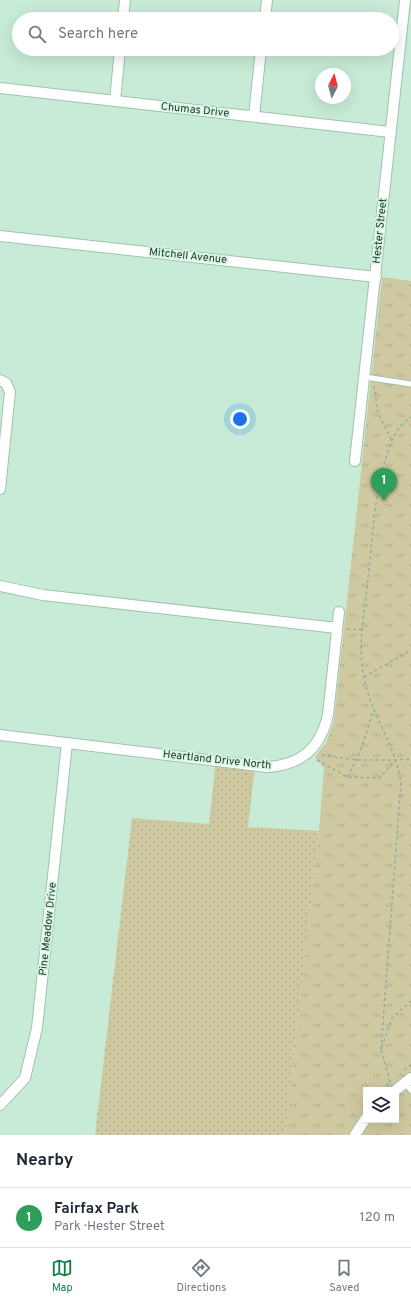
<!DOCTYPE html>
<html lang="en">
<head>
<meta charset="utf-8">
<style>
	:root { --surface:#fff; --page:#f2f2f3; --text:#1f2937; --muted:#747a83; --line:#e0e1e3; --accent:#0b8043 }
	body { margin:0; font-family:Overpass,sans-serif; background:var(--page); color:var(--text) }
	.controls { position:absolute; right:12px; bottom:12px; display:grid; overflow:hidden; border-radius:0px; box-shadow:0 4px 16px #0002 }
	.controls button { width:36px; height:36px; display:grid; place-items:center; padding:0; border:0; border-bottom:1px solid var(--line); background:var(--surface); color:var(--text); font:20px sans-serif }
	.compass { position:absolute; left:315px; top:68px; width:36px; height:36px; border-radius:50%; background:var(--surface); box-shadow:0 4px 16px #0002; rotate:6deg }
	.you { position:absolute; left:240px; top:419px; width:14px; height:14px; margin:-10px; border:3px solid #fff; border-radius:50%; background:#1a73e8; box-shadow:0 0 0 6px #1a73e833 }
	.badge { display:grid; place-items:center; width:26px; height:26px; border-radius:50%; background:var(--accent); color:#fff; font-size:13px; font-weight:700 }
	.pin { position:absolute; translate:-50% -33px; filter:drop-shadow(0 1px 2px #0008) }
	.pin::after { content:''; position:absolute; top:21px; width:14px; height:12px; background:inherit; clip-path:polygon(0 0,100% 0,50% 100%) }
	.list { margin:0; padding:0; list-style:none }
	h2 { display:flex; justify-content:space-between; align-items:center; height:52px; margin:0; padding:0 16px; font-size:17px }
	h2 small { font-size:13px; font-weight:400; color:var(--muted) }
	.list li { display:grid; grid-template-columns:26px 1fr auto; gap:12px; align-items:center; box-sizing:border-box; height:60px; padding:0 16px; border-top:1px solid var(--line) }
	.list b { display:block; font-size:15px; white-space:nowrap }
	.list p { margin:0; font-size:13px; white-space:nowrap; color:var(--muted) }
	.list em { font-size:13px; font-style:normal; color:var(--muted) }
	.icon { flex:none; width:22px; height:22px; fill:none; stroke:currentColor; stroke-width:2; stroke-linecap:round; stroke-linejoin:round }
	.map { position:relative; flex:none; width:411px; height:1135px; overflow:hidden }
	.search { position:absolute; background:var(--surface); box-shadow:0 4px 16px #0002; left:12px; right:12px; top:12px; height:44px; display:flex; align-items:center; gap:10px; box-sizing:border-box; padding:0 14px; border-radius:22px; color:var(--muted); font-size:15px }
	.sheet { height:112px; background:var(--surface) }
	nav { display:flex; justify-content:space-around; align-items:center; box-sizing:border-box; height:56px; border-top:1px solid var(--line); background:var(--surface); font-size:11px; color:var(--muted) }
	nav a { display:grid; justify-items:center; gap:2px }
	nav .on { color:var(--accent) }
	.map>svg:first-child { display:block }
</style>
</head>
<body>
<div class="map">
<svg width="411" height="1135" viewBox="0 0 411 1135">
	<defs>
		<pattern id="grass-dots" width="8" height="8" patternUnits="userSpaceOnUse"><rect width="8" height="8" fill="#cec9a0"/><path d="M2 2h.1M6 6h.1" fill="none" stroke="#b1ad8a" stroke-width="1.8" stroke-linecap="round"/></pattern>
		<pattern id="park-tufts" width="24" height="20" patternUnits="userSpaceOnUse"><rect width="24" height="20" fill="#cec9a0"/><path d="M3 7l-1-3M5 7V3M7 7l1-3M15 17l-1-3M17 17v-4M19 17l1-3" fill="none" stroke="#b1ad8a"/></pattern>
	</defs>
	<rect width="100%" height="100%" fill="#c7ebd6"/>
	<polygon fill="url(#grass-dots)" points="216,761 255,765 248,827 319,831 285,1135 95,1135 132,818 209,824"/>
	<path fill="url(#park-tufts)" fill-rule="evenodd" d="M 382,277 L 411,281 L 411,1135 L 285,1135 L 319,831 L 324,768 L 315,757 L 326,743 L 334,721 ZM 366,1090 L 396,1090 L 396,1120 L 366,1120 Z"/>
	<g fill="none" stroke-linecap="round" stroke-linejoin="round">
		<g stroke="#a0c2ae" stroke-width="7">
			<g id="service">
				<polyline points="365,377 411,384"/>
				<polyline points="405,1083 411,1090"/>
			</g>
		</g>
		<g stroke="#a0c2ae" stroke-width="12">
			<g id="minor">
				<polyline points="123,19 125,0"/>
				<polyline points="265,19 267,0"/>
				<polyline points="0,88 390,132"/>
				<polyline points="115,101 120,49"/>
				<polyline points="254,116 261,49"/>
				<polyline points="0,236 376,277"/>
				<polyline points="0,380 6,383 10,392 0,489"/>
				<polyline points="355,461 405,0"/>
				<polyline points="0,586 43,595 337,628"/>
				<path d="M 0,735 L 267,767 C 301,765 320,749 328,715 L 339,612"/>
				<polyline points="396,1090 411,1078"/>
				<polyline points="0,1105 25,1078 37,1028 67,743"/>
				<polyline points="355,1135 366,1118"/>
			</g>
		</g>
		<g stroke="#90ac9b" stroke-width="1.5" stroke-dasharray="3 3" stroke-linecap="butt">
			<polyline points="374,386 378,413 392,441"/>
			<polyline points="347,629 363,630"/>
			<polyline points="364,677 411,650"/>
			<polyline points="322,755 357,760 395,760"/>
			<polyline points="317,760 347,777 380,778 395,760 411,759"/>
			<path d="M 347,777 C 360,755 367,734 373,710"/>
			<path d="M 381,1049 L 401,783 C 396,746 371,715 364,678 C 357,645 365,610 368,578 C 373,536 374,492 388,451 C 392,438 399,425 411,417"/>
			<polyline points="404,1070 411,1065"/>
			<polyline points="390,1082 381,1049 392,1018 411,1001"/>
			<polyline points="382,1090 388,1084"/>
			<polyline points="363,1109 366,1106"/>
		</g>
		<use href="#service" stroke="#fff" stroke-width="5"/>
		<use href="#minor" stroke="#fff" stroke-width="10"/>
	</g>
	<g text-anchor="middle" dominant-baseline="central" stroke-width="3.5" stroke-linejoin="round" paint-order="stroke">
		<g font-size="11" fill="#2a3830" stroke="#d4f8e3">
			<text transform="translate(195 110) rotate(6)">Chumas Drive</text>
			<text transform="translate(380 231) rotate(-84)">Hester Street</text>
			<text transform="translate(188 256) rotate(6)">Mitchell Avenue</text>
			<text transform="translate(217 760) rotate(6)">Heartland Drive North</text>
			<text transform="translate(48 929) rotate(-84)">Pine Meadow Drive</text>
		</g>
	</g>
</svg>
<div class="controls">
<button><svg class="icon" aria-label="layers" viewBox="0 0 24 24"><path d="M12 4l9 5-9 5-9-5zM3 14l9 5 9-5"/></svg></button>
</div>
<svg class="compass" viewBox="-18 -18 36 36"><path d="M0-13l5 13h-10z" fill="#e53935"/><path d="M0 13l5-13h-10z" fill="#747a83"/></svg>
<div class="you"></div>
<div class="pin badge" style="left:384px;top:501px;background:#2e9e5b">1</div>
<div class="search"><svg class="icon" aria-label="search" viewBox="0 0 24 24"><circle cx="10" cy="10" r="6"/><path d="M15 15l6 6"/></svg>Search here</div>
</div>
<section class="sheet">
<h2>Nearby<small></small></h2>
<ul class="list">
<li><span class="badge" style="background:#2e9e5b">1</span><div><b>Fairfax Park</b><p>Park · Hester Street</p></div><em>120 m</em></li>
</ul>
</section>
<nav>
<a class="on"><svg class="icon" aria-label="map" viewBox="0 0 24 24"><path d="M3 6l6-2 6 2 6-2v14l-6 2-6-2-6 2zM9 4v14M15 6v14"/></svg>Map</a>
<a><svg class="icon" aria-label="directions" viewBox="0 0 24 24"><path d="M12 3l9 9-9 9-9-9zM9 14v-3h6M13 9l2 2-2 2"/></svg>Directions</a>
<a><svg class="icon" aria-label="saved" viewBox="0 0 24 24"><path d="M7 4h10v16l-5-4-5 4z"/></svg>Saved</a>
</nav>
</body>
</html>
